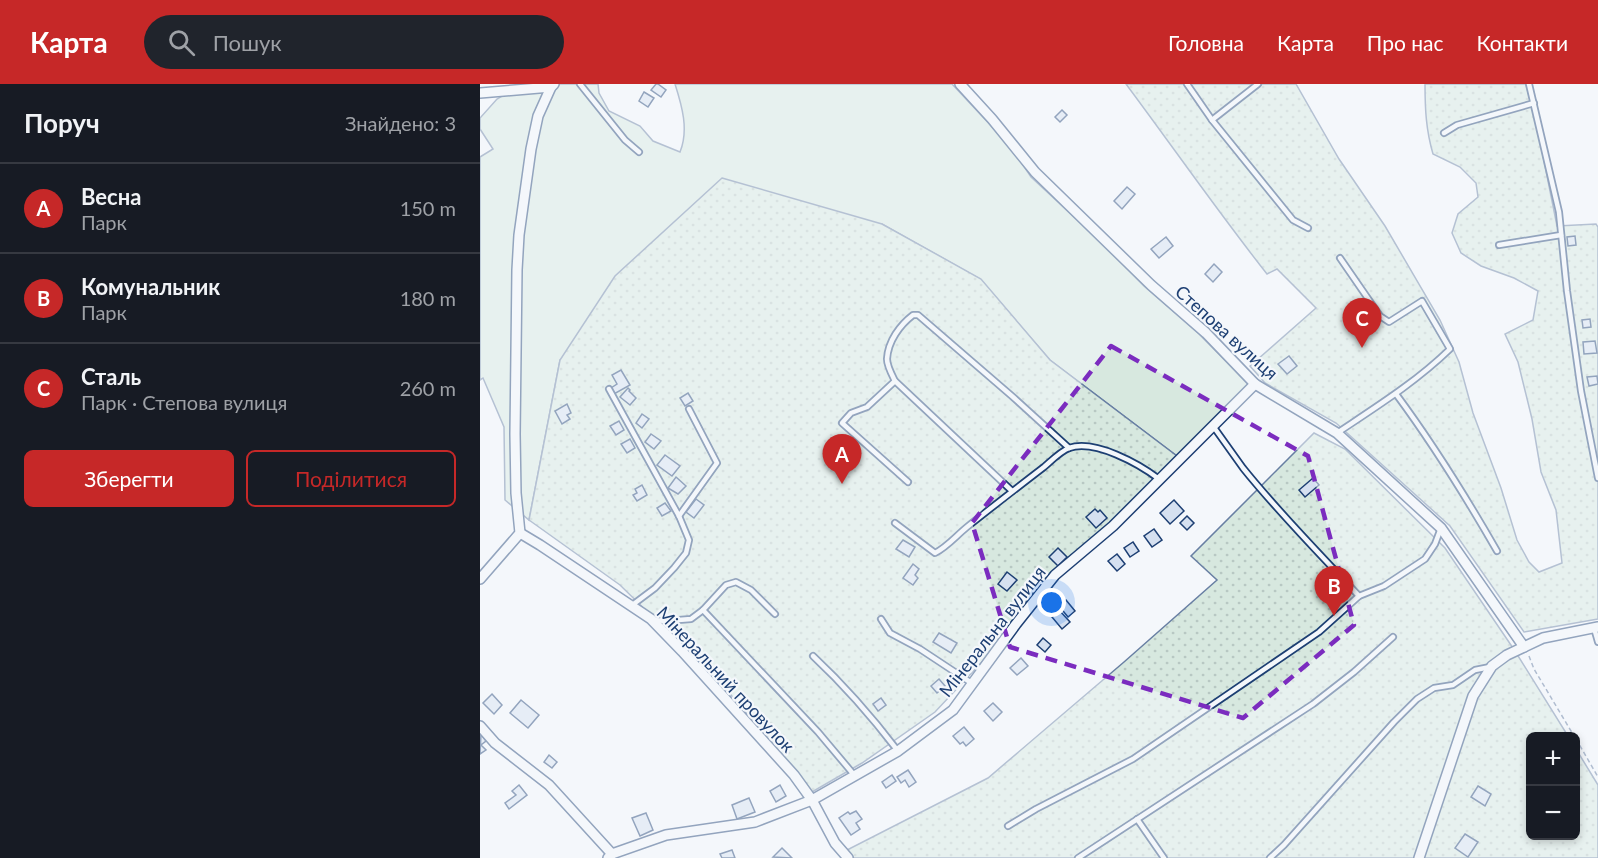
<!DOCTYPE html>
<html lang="uk">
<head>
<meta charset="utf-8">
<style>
	:root { --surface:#171b24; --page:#20242c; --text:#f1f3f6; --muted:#9ea1a6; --line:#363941; --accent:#c62828 }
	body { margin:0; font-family:Lato,sans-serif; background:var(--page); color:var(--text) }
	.controls { position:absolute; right:18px; bottom:18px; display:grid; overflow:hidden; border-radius:9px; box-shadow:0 3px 9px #0003 }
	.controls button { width:54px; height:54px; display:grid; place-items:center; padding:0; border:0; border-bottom:2px solid var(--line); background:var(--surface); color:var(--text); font:30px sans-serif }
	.you { position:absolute; left:572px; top:519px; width:21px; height:21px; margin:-15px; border:4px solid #fff; border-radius:50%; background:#1a73e8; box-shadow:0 0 0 9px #1a73e833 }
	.badge { display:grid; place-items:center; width:39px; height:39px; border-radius:50%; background:var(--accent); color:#fff; font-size:20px; font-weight:700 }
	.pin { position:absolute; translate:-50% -50px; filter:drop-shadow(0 2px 3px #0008) }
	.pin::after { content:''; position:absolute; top:32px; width:21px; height:18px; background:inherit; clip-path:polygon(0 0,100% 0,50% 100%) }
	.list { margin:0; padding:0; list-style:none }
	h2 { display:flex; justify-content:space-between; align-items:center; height:78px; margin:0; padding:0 24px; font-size:26px }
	h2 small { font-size:20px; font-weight:400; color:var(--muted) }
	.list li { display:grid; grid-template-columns:39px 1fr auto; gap:18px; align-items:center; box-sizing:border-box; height:90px; padding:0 24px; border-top:2px solid var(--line) }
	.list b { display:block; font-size:22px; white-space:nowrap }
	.list p { margin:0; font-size:20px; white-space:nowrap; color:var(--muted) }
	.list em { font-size:20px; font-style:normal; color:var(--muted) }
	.actions { display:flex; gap:12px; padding:18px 24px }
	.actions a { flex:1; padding:14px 0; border:2px solid var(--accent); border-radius:9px; text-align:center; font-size:21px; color:var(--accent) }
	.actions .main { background:var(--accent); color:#fff }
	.icon { flex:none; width:33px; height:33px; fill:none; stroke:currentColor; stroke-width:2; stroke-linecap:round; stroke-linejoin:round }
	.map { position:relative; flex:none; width:1118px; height:774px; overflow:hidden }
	header { display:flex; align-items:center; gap:36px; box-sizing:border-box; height:84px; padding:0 30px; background:var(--accent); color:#fff }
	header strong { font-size:28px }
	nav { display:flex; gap:33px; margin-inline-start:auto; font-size:21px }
	.search { width:420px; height:54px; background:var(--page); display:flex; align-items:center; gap:15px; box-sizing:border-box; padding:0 21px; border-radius:33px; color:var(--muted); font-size:22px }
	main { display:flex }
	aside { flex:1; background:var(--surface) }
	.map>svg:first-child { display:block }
</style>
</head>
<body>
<header>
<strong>Карта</strong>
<div class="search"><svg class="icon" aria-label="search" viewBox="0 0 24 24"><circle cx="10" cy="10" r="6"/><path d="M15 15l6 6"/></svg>Пошук</div>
<nav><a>Головна</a><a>Карта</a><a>Про нас</a><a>Контакти</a></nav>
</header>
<main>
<aside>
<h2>Поруч<small>Знайдено: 3</small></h2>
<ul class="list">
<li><span class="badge">A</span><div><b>Весна</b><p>Парк</p></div><em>150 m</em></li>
<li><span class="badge">B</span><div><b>Комунальник</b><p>Парк</p></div><em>180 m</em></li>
<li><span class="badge">C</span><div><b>Сталь</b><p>Парк · Степова вулиця</p></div><em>260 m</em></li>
</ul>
<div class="actions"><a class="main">Зберегти</a><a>Поділитися</a></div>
</aside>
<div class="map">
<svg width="1118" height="774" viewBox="0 0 1118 774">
	<defs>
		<pattern id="garden-dots" width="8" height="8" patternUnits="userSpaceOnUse" patternTransform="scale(1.5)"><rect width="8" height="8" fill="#d7e8df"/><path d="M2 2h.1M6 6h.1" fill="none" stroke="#b8c8c3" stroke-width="1.8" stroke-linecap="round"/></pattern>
	</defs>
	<rect width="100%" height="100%" fill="#f4f7fb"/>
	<path fill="#d7e8df" stroke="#687fa3" stroke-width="1.5" d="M 43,0 L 118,0 L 119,9 L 129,27 L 160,42 L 173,57 L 200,68 C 209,46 202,22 195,0 L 472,0 L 531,63 L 551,93 L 618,155 L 664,202 L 719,250 L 769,300 L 697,372 L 570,276 L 500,195 L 402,140 L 80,276 L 49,436 L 25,416 L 24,343 L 3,294 L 0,296 L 0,73 L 13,65 L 0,45 L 0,34 L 17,15 Z"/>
	<g fill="url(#garden-dots)" stroke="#687fa3" stroke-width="1.5">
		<path d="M 646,0 L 816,0 L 859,75 L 905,142 L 960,236 L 979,278 L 993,329 L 1021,404 L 1037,456 L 1049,478 L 1059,488 L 1082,479 L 1076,426 L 1061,388 L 1052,335 L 1038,278 L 1025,250 L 1053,236 L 1058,207 L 1034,194 L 1001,182 L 981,169 L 972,149 L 978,130 L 998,113 L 996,99 L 980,83 L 953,70 C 946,46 945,25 945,0 L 1046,0 L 1058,47 L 1077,142 L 1116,140 L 1118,143 L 1118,535 L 1044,548 L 970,442 L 856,339 L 785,299 L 770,282 L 836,224 L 797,185 L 787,190 C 738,128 693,63 646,0 Z"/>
		<polygon points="242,94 402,140 501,195 570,276 697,372 642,429 554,507 502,578 455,628 382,679 332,708 246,605 140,501 49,436 80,276 135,192"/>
		<polygon points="834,349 865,365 965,464 1035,567 1088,652 1050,652 1050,752 1096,752 1096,665 1118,701 1118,774 374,774 367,766 508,694 644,578 737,496 711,472"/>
	</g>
	<g fill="#d5e0f0" stroke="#1d3f73" stroke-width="1.5">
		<polygon points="176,0 178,0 186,6 181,13 171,6"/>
		<polygon points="164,8 174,14 168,23 159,17"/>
		<polygon points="582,26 587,31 580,38 575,33"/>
		<polygon points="647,103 655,110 642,125 634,117"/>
		<polygon points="1095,152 1096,161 1088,162 1087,153"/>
		<polygon points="686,153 693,162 679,174 671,165"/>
		<polygon points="734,180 742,188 733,198 725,190"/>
		<polygon points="1110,235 1111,243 1103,244 1102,236"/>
		<polygon points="1115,257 1117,269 1104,270 1103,258"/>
		<polygon points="809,272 817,282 807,290 798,280"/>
		<polygon points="141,286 150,301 134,310 131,304 137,300 132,291"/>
		<polygon points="1117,292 1118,300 1109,302 1107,293"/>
		<polygon points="148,304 150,306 149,307 156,314 150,321 140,313"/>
		<polygon points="208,309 213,317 205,322 200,314"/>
		<polygon points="87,320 91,329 87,331 90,335 82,340 75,327"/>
		<polygon points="162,330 169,335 162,344 156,339"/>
		<polygon points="139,337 144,346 136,351 130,342"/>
		<polygon points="171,350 181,357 174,365 165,358"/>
		<polygon points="150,355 155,364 147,369 141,360"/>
		<polygon points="185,371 200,382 192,392 177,381"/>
		<polygon points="196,393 206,402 198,410 188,404"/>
		<polygon points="833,394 839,401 825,413 819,406"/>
		<polygon points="162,401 167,411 157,417 153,411 157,409 155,405"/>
		<polygon points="216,415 224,421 214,434 206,428"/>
		<polygon points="694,416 704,427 690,440 680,429"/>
		<polygon points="185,419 191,427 182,432 177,424"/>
		<polygon points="615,425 618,428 620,426 627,434 616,444 606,433"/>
		<polygon points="707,432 714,439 707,446 700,439"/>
		<polygon points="674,445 682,456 672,463 664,452"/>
		<polygon points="423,456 435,463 429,473 416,465"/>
		<polygon points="653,458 659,467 650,473 644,464"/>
		<polygon points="578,464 587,473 578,482 569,473"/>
		<polygon points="637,470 645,480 637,487 628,477"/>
		<polygon points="433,480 439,485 435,491 438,494 433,501 423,494"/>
		<polygon points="527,488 537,496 527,507 518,500"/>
		<polygon points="586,516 595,527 588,533 579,522"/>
		<polygon points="579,526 590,538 582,545 572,533"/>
		<polygon points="459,549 477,559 471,569 453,558"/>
		<polygon points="563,554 571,561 565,568 557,561"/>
		<polygon points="541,574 548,582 537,591 530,584"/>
		<polygon points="459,595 465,602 457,609 451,602"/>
		<polygon points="12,610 22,621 14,630 3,619"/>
		<polygon points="401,614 406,621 398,627 393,620"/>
		<polygon points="41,616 59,631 48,644 30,629"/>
		<polygon points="513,619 522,628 513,637 504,627"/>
		<polygon points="484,643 494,655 486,662 483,658 480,660 473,652"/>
		<polygon points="1,650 6,657 1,661 6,666 0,670"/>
		<polygon points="69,671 77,678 72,684 64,678"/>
		<polygon points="428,686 436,698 429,703 425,696 421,699 417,693"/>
		<polygon points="412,691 416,697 406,704 402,698"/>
		<polygon points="39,701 47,711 29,725 25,719 36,711 32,707"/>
		<polygon points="300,701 306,712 296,718 290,707"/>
		<polygon points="998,702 1011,710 1005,722 991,713"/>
		<polygon points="269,714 275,728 257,735 252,721"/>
		<polygon points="376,727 382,735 376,739 380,745 371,751 359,734 368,728 370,730"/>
		<polygon points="166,729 173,746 160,752 152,734"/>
		<polygon points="985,750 998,758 988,773 975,764"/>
		<polygon points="302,764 312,774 311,774 293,773"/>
		<polygon points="252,766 255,774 242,774 240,770"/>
	</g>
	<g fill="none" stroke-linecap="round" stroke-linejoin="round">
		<g stroke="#1d3f73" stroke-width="8">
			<g id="lane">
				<polyline points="100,0 145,56 159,68"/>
				<polyline points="707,0 732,36 813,136 828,144"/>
				<polyline points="1049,0 1079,128 1087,207 1101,307 1118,394"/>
				<polyline points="732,36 778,0"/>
				<polyline points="964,49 977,41 1054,19"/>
				<polyline points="1019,161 1081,151"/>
				<polyline points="415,297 387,323 371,329 362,339 428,398"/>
				<polyline points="129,305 199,432 209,456 206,469 194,484 175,504 151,522"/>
				<path d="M 916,310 C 953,360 986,413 1017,467"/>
				<path d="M 733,342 C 743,356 753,370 763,384 C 799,429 840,470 879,512"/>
				<path d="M 857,349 C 896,323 936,298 970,265 L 942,217 L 909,238 L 900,232 L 860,174"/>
				<path d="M 532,407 L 415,297 C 412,291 407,282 407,275 C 408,257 420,241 433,231 L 438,231 L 533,313 L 589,364"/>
				<polyline points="199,432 237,379 209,325"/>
				<path d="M 415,439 L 455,469 C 467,463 476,452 487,443 C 512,423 538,403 564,383 C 571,377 581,367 589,364 C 615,355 659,380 679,395"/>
				<polyline points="223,526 338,648 375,692"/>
				<polyline points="401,535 410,549 440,565 493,600"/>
				<polyline points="173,536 186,537 211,535 223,526 246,501 256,498 271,506 295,530"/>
				<polyline points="1114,544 1118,558"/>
				<path d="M 333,572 C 364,601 392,633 418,667"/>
				<polyline points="657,735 684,774"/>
				<polyline points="528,742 556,725 653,675 839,548 879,512 904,502 945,475 955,460 961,444"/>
				<polyline points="598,774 833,620 874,588 913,553"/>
				<polyline points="790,774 804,761 914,638 937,615 954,604 973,601 995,586 1010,583"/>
			</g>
		</g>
		<g stroke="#1d3f73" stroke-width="12">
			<g id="street">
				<polyline points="480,0 512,35 555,88 671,201 726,249 775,300 857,349 961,444 1044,563"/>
				<polyline points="0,9 71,3"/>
				<polyline points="40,449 60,461 171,535 202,567 314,691 332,716 355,759 368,774"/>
				<polyline points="0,495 40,449 36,409 35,350 37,186 39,151 51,65 58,32 71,3 74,0"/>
				<polyline points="0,642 15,659 69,701 132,770"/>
				<polyline points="128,774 132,770 186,751 275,738 332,716 418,667 473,626 536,540 575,491 633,442 775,300"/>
				<polyline points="939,774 993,612 1012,582 1027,571 1063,554 1118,543"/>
			</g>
		</g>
		<g stroke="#5e769c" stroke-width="1.5" stroke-dasharray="4.5 3" stroke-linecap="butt">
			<polyline points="1049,572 1054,585 1094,652"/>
			<polyline points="1096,655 1118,693"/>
		</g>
		<use href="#lane" stroke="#f4f7fb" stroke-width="4.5"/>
		<use href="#street" stroke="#f4f7fb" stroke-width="9"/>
	</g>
	<path d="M0 0H1118V774H0ZM 631,262 L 828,372 L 874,541 L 763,634 L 530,563 L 492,439 Z" fill="#f4f7fb" fill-opacity=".55" fill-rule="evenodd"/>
	<path fill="none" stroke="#7b2cbf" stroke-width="4.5" stroke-dasharray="12 8" stroke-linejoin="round" d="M 631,262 L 828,372 L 874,541 L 763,634 L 530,563 L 492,439 Z"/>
	<g text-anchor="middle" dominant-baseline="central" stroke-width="4.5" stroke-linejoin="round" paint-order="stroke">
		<g font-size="18" fill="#1d3f73" stroke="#f4f7fb">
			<text transform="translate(747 248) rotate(42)">Степова вулиця</text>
			<text transform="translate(512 547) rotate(-52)">Мінеральна вулиця</text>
			<text transform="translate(246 595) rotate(47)">Мінеральний провулок</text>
		</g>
	</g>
</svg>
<div class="controls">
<button>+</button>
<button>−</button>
</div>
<div class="you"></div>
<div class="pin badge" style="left:362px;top:400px">A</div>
<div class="pin badge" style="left:854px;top:532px">B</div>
<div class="pin badge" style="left:882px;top:264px">C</div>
</div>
</main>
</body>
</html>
